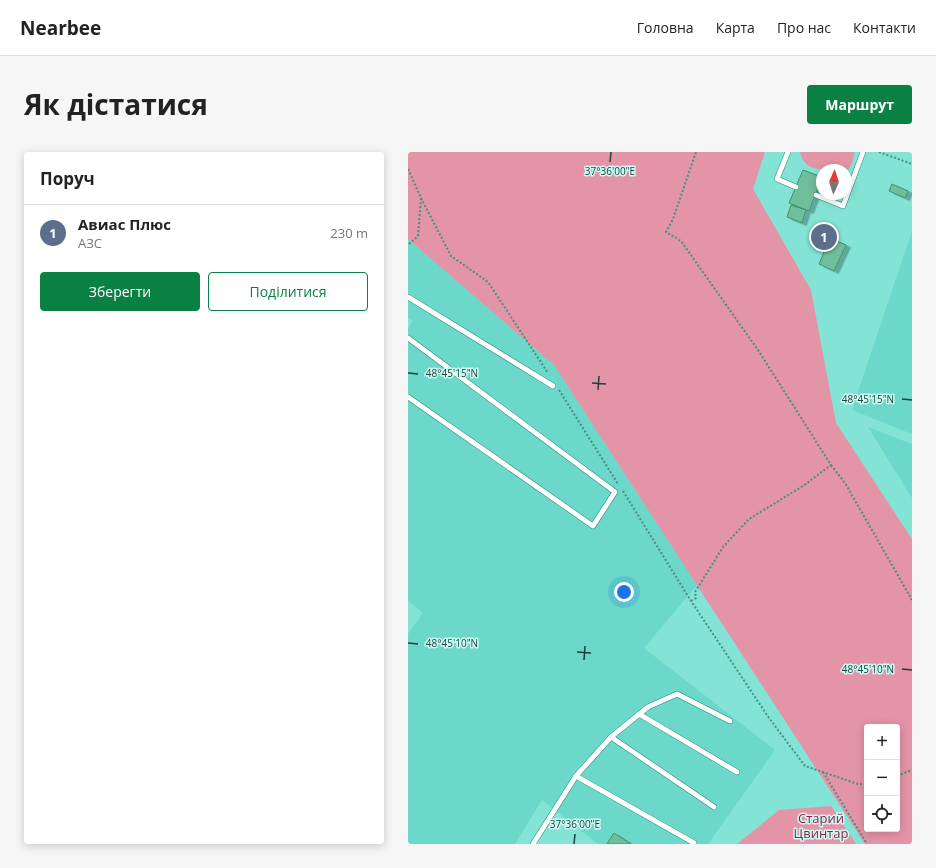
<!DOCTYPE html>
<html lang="uk">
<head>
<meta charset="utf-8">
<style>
	:root { --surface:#fff; --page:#f6f6f6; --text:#222; --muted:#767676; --line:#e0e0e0; --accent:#0b8043 }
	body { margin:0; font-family:"Open Sans",sans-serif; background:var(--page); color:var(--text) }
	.controls { position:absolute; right:12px; bottom:12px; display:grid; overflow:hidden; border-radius:4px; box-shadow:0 2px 10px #0003 }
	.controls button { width:36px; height:36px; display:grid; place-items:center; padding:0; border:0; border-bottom:1px solid var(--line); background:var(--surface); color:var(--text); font:20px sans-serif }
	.compass { position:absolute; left:408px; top:12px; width:36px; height:36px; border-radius:50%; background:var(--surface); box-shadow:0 2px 10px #0003; rotate:3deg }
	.you { position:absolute; left:216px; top:440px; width:14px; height:14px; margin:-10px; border:3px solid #fff; border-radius:50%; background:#1a73e8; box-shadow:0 0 0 6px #1a73e833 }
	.badge { display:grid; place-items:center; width:26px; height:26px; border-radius:50%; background:var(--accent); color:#fff; font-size:13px; font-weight:700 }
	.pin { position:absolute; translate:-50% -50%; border:2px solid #fff; box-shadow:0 1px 4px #0006 }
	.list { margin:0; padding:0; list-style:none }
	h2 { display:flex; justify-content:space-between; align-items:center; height:52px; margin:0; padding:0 16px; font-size:17px }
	h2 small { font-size:13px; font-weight:400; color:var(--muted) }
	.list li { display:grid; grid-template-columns:26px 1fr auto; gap:12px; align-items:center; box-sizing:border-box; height:56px; padding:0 16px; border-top:1px solid var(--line) }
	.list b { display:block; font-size:15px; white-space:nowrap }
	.list p { margin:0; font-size:13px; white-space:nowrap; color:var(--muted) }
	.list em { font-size:13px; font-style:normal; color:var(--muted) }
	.actions { display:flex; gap:8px; padding:12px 16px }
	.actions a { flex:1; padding:9px 0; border:1px solid var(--accent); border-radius:4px; text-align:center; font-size:14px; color:var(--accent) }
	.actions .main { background:var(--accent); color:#fff }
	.icon { flex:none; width:22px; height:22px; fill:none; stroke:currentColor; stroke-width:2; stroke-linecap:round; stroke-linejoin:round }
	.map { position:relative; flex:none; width:504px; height:692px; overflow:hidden; border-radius:4px }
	header { display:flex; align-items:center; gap:24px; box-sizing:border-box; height:56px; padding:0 20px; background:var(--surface); border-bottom:1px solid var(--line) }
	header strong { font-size:19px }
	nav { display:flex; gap:22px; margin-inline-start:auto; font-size:14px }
	.intro { display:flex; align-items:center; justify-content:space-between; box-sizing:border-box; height:96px; padding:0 24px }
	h1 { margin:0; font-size:28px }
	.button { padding:10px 18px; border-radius:4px; background:var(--accent); color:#fff; font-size:14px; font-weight:700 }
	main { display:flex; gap:24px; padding:0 24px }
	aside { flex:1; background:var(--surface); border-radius:4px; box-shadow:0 2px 10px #0003 }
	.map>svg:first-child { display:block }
</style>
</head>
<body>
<header>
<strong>Nearbee</strong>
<nav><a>Головна</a><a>Карта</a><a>Про нас</a><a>Контакти</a></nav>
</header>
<div class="intro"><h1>Як дістатися</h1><a class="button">Маршрут</a></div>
<main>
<aside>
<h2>Поруч<small></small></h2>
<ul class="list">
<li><span class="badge" style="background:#5c6f8a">1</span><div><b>Авиас Плюс</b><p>АЗС</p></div><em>230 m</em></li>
</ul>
<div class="actions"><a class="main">Зберегти</a><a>Поділитися</a></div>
</aside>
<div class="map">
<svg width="504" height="692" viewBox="0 0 504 692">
	<defs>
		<filter id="shadow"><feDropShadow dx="4.5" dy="2.5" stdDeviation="0" flood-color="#0004"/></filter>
	</defs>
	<rect width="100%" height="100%" fill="#83e4d6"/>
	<g fill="#6cd8c9">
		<polygon points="504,79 504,282 444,258"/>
		<polygon points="0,87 146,213 289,433 236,496 367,598 300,692 190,692 134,648 107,692 0,692 0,482 15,461 0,449 0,176 5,169 0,166"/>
		<polygon points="460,275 504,292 504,346"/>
	</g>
	<g fill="#e494a7" fill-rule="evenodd">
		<path d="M 0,0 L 357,0 L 345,37 L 403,138 L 428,271 L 504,387 L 504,692 L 457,692 L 146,213 L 0,87 ZM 459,575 L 489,575 L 489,677 L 459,677 Z"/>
		<path d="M 392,0 L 446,0 C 446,8 444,14 438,19 C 423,14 397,25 392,0 Z"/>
		<polygon points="423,654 448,692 329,692 371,658"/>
	</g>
	<g fill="#70bf9c" stroke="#419170" filter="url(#shadow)">
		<polygon points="395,18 414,25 401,59 381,51"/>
		<polygon points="484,32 500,39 497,46 481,39"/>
		<polygon points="383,53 398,58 394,71 379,65"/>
		<polygon points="422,86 438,93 426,119 411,112"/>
		<polygon points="206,681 223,692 199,692"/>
	</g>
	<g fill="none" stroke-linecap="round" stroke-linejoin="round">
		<g stroke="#1b897d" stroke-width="6">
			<g id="lane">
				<polyline points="380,0 369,27 388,35"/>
				<polyline points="408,43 435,54 455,0"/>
				<polyline points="0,145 145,234"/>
				<polyline points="0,186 207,340 185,374 0,245"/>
				<polyline points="231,562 329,620"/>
				<polyline points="203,585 306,655"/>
				<polyline points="168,624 203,585 240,555 269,542 322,569"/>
				<polyline points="125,692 168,624 286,691"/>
			</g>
		</g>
		<g stroke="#498d83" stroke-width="2" stroke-dasharray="2 2" stroke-linecap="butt">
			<polyline points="471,0 504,12"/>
			<polyline points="0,17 13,46 10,84 0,93"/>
			<polyline points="13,46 43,104 80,130 140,221"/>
			<polyline points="151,238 210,332"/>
			<polyline points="423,313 437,331 504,448"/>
			<polyline points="215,339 283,449 361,566 397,614 450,632 459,632"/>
			<polyline points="283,449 288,446 287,440 315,395 341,367 395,334 423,313 350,198 273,89 258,80 265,67 288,0"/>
			<polyline points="415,620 459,692"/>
			<polyline points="489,624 504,618"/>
		</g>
		<use href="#lane" stroke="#fff" stroke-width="5"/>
	</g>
	<path fill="none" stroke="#18423c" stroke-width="1.5" d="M 202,10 L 203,0M 0,221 L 10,222M 184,231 L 198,232M 190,238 L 191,224M 494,247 L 504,248M 0,491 L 10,492M 169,500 L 183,501M 176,508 L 177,494M 494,517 L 504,518M 166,692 L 167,682"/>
	<g text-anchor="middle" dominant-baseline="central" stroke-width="3" stroke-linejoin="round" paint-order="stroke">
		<g font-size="13" fill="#8a2147" stroke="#cefbf4">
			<text x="413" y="666">Старий<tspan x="413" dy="15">Цвинтар</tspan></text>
		</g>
	</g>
	<g font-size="10" text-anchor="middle" fill="#18423c" stroke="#cefbf4" stroke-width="3" stroke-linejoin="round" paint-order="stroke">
		<text x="202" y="23">37°36'00"E</text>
		<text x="44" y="225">48°45'15"N</text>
		<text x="460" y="251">48°45'15"N</text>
		<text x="44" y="495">48°45'10"N</text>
		<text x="460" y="521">48°45'10"N</text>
		<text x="167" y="676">37°36'00"E</text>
	</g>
</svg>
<div class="controls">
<button>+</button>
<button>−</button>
<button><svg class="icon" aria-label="locate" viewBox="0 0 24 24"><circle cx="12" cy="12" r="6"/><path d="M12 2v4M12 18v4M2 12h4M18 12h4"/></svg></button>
</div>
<svg class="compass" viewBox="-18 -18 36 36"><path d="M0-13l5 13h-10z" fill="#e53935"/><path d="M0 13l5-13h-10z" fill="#767676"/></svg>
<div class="you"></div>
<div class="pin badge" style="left:416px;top:85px;background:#5c6f8a">1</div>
</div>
</main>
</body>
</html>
